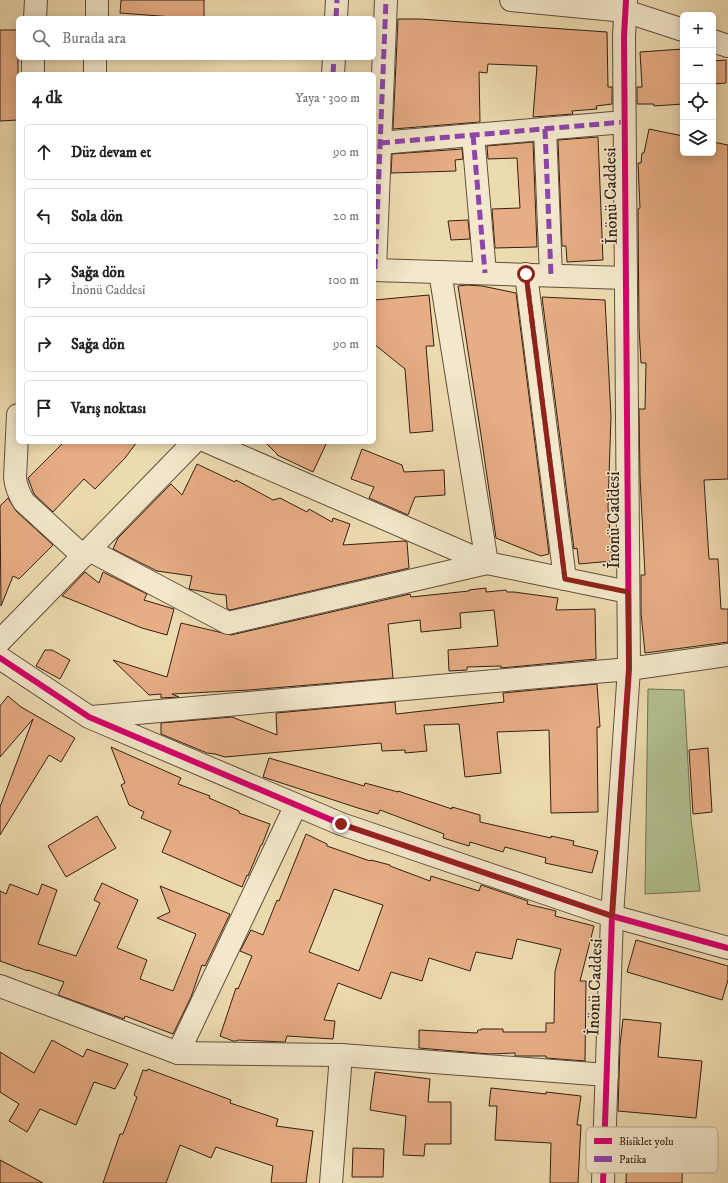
<!DOCTYPE html>
<html lang="tr">
<head>
<meta charset="utf-8">
<style>
	:root { --surface:#fff; --page:#f2f2f2; --text:#222; --muted:#767676; --line:#e0e0e0 }
	body { margin:0; font-family:"IM FELL DW Pica",serif; background:var(--page); color:var(--text) }
	.controls { position:absolute; right:12px; top:12px; display:grid; overflow:hidden; border-radius:6px; box-shadow:0 2px 10px #0003 }
	.controls button { width:36px; height:36px; display:grid; place-items:center; padding:0; border:0; border-bottom:1px solid var(--line); background:var(--surface); color:var(--text); font:20px sans-serif }
	.stop { position:absolute; width:12px; height:12px; margin:-9px; border:3px solid #8f2418; border-radius:50%; background:#fff }
	.stop.end { background:#8f2418; border-color:#fff; box-shadow:0 1px 4px #0008 }
	.list { margin:0; padding:0; list-style:none }
	h2 { display:flex; justify-content:space-between; align-items:center; height:52px; margin:0; padding:0 16px; font-size:17px }
	h2 small { font-size:13px; font-weight:400; color:var(--muted) }
	.list li { display:grid; grid-template-columns:26px 1fr auto; gap:12px; align-items:center; box-sizing:border-box; height:56px; margin:0 8px 8px; padding:0 8px; border:1px solid var(--line); border-radius:6px }
	.list b { display:block; font-size:15px; white-space:nowrap }
	.list p { margin:0; font-size:13px; white-space:nowrap; color:var(--muted) }
	.list em { font-size:13px; font-style:normal; color:var(--muted) }
	.icon { flex:none; width:22px; height:22px; fill:none; stroke:currentColor; stroke-width:2; stroke-linecap:round; stroke-linejoin:round }
	.map { position:relative; flex:none; width:728px; height:1183px; overflow:hidden }
	.search { position:absolute; background:var(--surface); box-shadow:0 2px 10px #0003; left:16px; top:16px; width:360px; height:44px; display:flex; align-items:center; gap:10px; box-sizing:border-box; padding:0 14px; border-radius:6px; color:var(--muted); font-size:15px }
	.panel { position:absolute; background:var(--surface); box-shadow:0 2px 10px #0003; left:16px; top:72px; width:360px; height:372px; border-radius:6px }
	.map>svg:first-child { display:block }
</style>
</head>
<body>
<div class="map">
<svg width="728" height="1183" viewBox="0 0 728 1183">
	<rect width="100%" height="100%" fill="#eddbb0"/>
	<filter id="stains"><feTurbulence type="fractalNoise" baseFrequency=".005" numOctaves="4"/><feColorMatrix values="0 0 0 0 .2 0 0 0 0 .09 0 0 0 0 .02 0 0 0 .5 -.17"/></filter>
	<radialGradient id="worn" r=".72"><stop offset=".6" stop-color="#630" stop-opacity="0"/><stop offset="1" stop-color="#630" stop-opacity=".3"/></radialGradient>
	<polygon fill="#b2c190" stroke="#727052" points="648,689 684,690 691,819 700,891 645,894"/>
	<g fill="#e7ad84" stroke="#331f15" fill-rule="evenodd">
		<polygon points="121,0 204,0 204,18 186,18 120,13"/>
		<polygon points="398,19 420,19 607,32 608,87 612,87 612,104 596,106 597,109 572,111 573,114 533,117 537,66 488,64 487,73 479,72 480,122 393,129"/>
		<polygon points="0,30 18,30 18,120 0,121"/>
		<polygon points="683,49 683,104 654,106 654,104 637,104 637,87 642,87 640,52"/>
		<polygon points="726,60 726,83 713,84 713,61"/>
		<polygon points="649,129 683,136 683,153 713,153 713,142 728,145 728,479 704,480 709,559 718,559 721,609 728,609 728,642 645,653 641,613 641,575 645,575 640,477 639,409 645,409 646,363 641,363 639,328 638,209 640,208 638,163 641,163 642,153 644,153"/>
		<polygon points="598,137 603,260 567,262 566,246 562,246 558,140"/>
		<polygon points="533,142 537,247 495,248 492,209 520,208 517,158 488,159 487,146"/>
		<polygon points="462,149 463,159 455,160 456,171 391,173 392,154"/>
		<polygon points="468,220 470,239 451,240 448,221"/>
		<polygon points="467,285 482,286 516,293 549,554 541,556 496,538 481,435 458,286"/>
		<polygon points="429,295 434,346 426,346 433,431 410,433 405,369 374,344 374,300"/>
		<polygon points="542,297 605,300 611,416 608,507 612,561 579,564 577,548 574,549"/>
		<polygon points="64,442 137,442 125,458 95,489 84,479 53,512 34,494 28,478"/>
		<polygon points="265,442 327,442 313,472 277,455 277,454"/>
		<polygon points="362,449 402,465 404,472 444,470 445,495 415,497 408,515 369,498 374,487 351,479"/>
		<polygon points="197,464 235,482 236,480 273,500 280,498 307,512 309,509 332,522 333,518 350,524 343,545 404,541 407,542 409,568 230,610 227,608 226,595 215,594 189,589 192,576 157,571 113,549 118,538 171,484 182,495"/>
		<polygon points="8,498 16,511 53,545 19,579 13,576 1,606 0,506"/>
		<polygon points="85,572 99,583 103,572 147,594 144,600 174,609 167,635 142,628 62,596"/>
		<polygon points="486,588 486,592 506,590 507,592 514,592 558,598 556,610 595,609 596,659 501,668 501,666 467,667 467,670 449,671 448,650 498,646 494,610 460,613 461,628 421,632 420,620 388,624 393,678 249,690 172,694 179,697 161,698 161,694 149,695 113,660 167,677 181,623 231,635 410,594 411,597 469,591 469,590"/>
		<polygon points="45,650 52,650 70,660 60,679 36,666"/>
		<polygon points="597,684 600,727 597,727 598,812 551,813 549,730 497,732 501,773 465,777 459,724 424,725 427,751 405,753 405,750 382,751 381,743 225,757 215,754 207,753 161,734 161,723 232,717 277,735 276,713 395,702 396,714 504,702 503,693"/>
		<polygon points="8,696 21,707 75,738 61,762 49,755 0,835 0,807 33,719 0,757 0,706"/>
		<polygon points="111,747 181,778 178,784 210,796 209,798 239,811 239,813 270,824 262,845 261,845 248,876 247,875 242,887 162,852 171,831 141,818 144,812 129,805 121,785 125,783"/>
		<polygon points="708,748 712,812 693,814 689,750"/>
		<polygon points="269,758 364,786 365,783 398,792 398,791 452,809 452,807 480,815 480,822 551,838 551,836 574,841 573,845 598,851 592,873 545,863 546,858 505,847 503,852 470,842 469,846 443,838 444,834 380,810 378,814 358,808 263,777"/>
		<polygon points="97,816 116,848 66,877 48,846"/>
		<path d="M 306,834 L 327,844 L 327,846 L 370,861 L 371,860 L 390,865 L 390,866 L 430,881 L 431,876 L 479,891 L 481,885 L 528,901 L 527,904 L 556,911 L 555,916 L 594,926 L 580,981 L 586,981 L 585,1061 L 546,1058 L 546,1056 L 515,1056 L 515,1053 L 489,1054 L 419,1048 L 419,1030 L 477,1033 L 478,1030 L 481,1030 L 481,1029 L 503,1029 L 503,1032 L 546,1032 L 546,1023 L 554,1023 L 555,971 L 561,949 L 517,939 L 512,959 L 476,952 L 470,971 L 429,958 L 422,981 L 391,972 L 381,999 L 338,983 L 324,1020 L 335,1021 L 333,1039 L 287,1036 L 285,1042 L 238,1040 L 237,1041 L 233,1041 L 220,1036 L 236,988 L 238,989 L 252,956 L 240,951 L 251,930 L 263,935 L 277,900 L 279,901 ZM 334,889 L 383,905 L 359,971 L 309,952 Z"/>
		<polygon points="102,883 138,900 117,948 147,960 140,979 173,991 196,934 157,918 170,912 160,886 230,914 205,966 202,965 191,997 173,1034 125,1016 124,1019 58,995 64,982 28,970 28,971 0,961 0,891 6,894 10,884 38,895 42,884 57,890 38,944 76,956 100,903 94,900"/>
		<polygon points="636,940 728,966 728,980 722,1000 627,972"/>
		<polygon points="623,1019 661,1023 658,1057 702,1061 696,1118 618,1111 620,1045"/>
		<polygon points="52,1040 83,1057 87,1049 128,1064 115,1089 94,1082 76,1125 40,1109 27,1132 9,1121 19,1104 0,1092 0,1052 34,1073"/>
		<polygon points="148,1069 231,1100 230,1103 278,1119 276,1126 313,1131 306,1183 271,1183 273,1166 216,1147 211,1158 180,1145 166,1183 103,1183 120,1134 123,1134 137,1097 134,1095 143,1070 147,1071"/>
		<polygon points="375,1072 430,1079 428,1102 451,1102 451,1144 425,1144 424,1156 403,1155 406,1116 370,1110"/>
		<polygon points="491,1088 546,1094 546,1092 581,1096 577,1125 581,1125 578,1183 550,1183 551,1143 495,1140 497,1106 489,1106"/>
		<polygon points="627,1144 683,1146 682,1183 626,1183"/>
		<polygon points="353,1148 384,1149 383,1177 352,1177"/>
		<polygon points="0,1160 43,1183 0,1183"/>
	</g>
	<g fill="none" stroke-linecap="round" stroke-linejoin="round">
		<g stroke="#624e3c" stroke-width="24">
			<g id="minor">
				<polyline points="511,0 625,11 683,30"/>
				<polyline points="35,18 36,0"/>
				<polyline points="97,18 97,0"/>
				<polyline points="336,18 337,0"/>
				<polyline points="713,41 728,46"/>
				<polyline points="33,74 33,58"/>
				<polyline points="95,74 95,58"/>
				<polyline points="333,74 334,58"/>
				<polyline points="545,129 551,275"/>
				<polyline points="473,135 485,273"/>
				<polyline points="380,143 624,122"/>
				<polyline points="375,269 386,0"/>
				<polyline points="374,270 626,278"/>
				<polyline points="526,274 565,579"/>
				<path d="M 18,415 L 15,478 C 16,487 19,494 24,502 L 83,556"/>
				<polyline points="208,442 487,563 628,592"/>
				<polyline points="89,550 228,623 487,563 440,272"/>
				<polyline points="0,641 194,442"/>
				<polyline points="0,658 89,717 341,824 612,916 728,948"/>
				<polyline points="92,717 629,669 728,655"/>
				<polyline points="0,986 178,1053 341,1055 607,1075"/>
				<polyline points="178,1053 296,805"/>
				<polyline points="331,1183 341,1055"/>
				<polyline points="603,1183 612,916 629,669 624,36 626,0"/>
			</g>
		</g>
		<use href="#minor" stroke="#f3e8cc" stroke-width="22"/>
		<g stroke="#8e44ad" stroke-width="5" stroke-dasharray="10 5" stroke-linecap="butt">
			<polyline points="336,18 337,0"/>
			<polyline points="333,74 334,58"/>
			<polyline points="545,129 551,275"/>
			<polyline points="473,135 485,273"/>
			<polyline points="380,143 624,122"/>
			<polyline points="375,269 386,0"/>
			<polyline points="526,274 565,579"/>
		</g>
		<g stroke="#f3e8cc" stroke-width="8">
			<g id="cycleway">
				<polyline points="0,658 89,717 341,824 612,916 728,948"/>
				<polyline points="603,1183 612,916 629,669 624,36 626,0"/>
			</g>
		</g>
		<use href="#cycleway" stroke="#d6006c" stroke-width="6"/>
	</g>
	<g fill="none" stroke-linecap="round" stroke-linejoin="round">
		<polyline stroke="#8f2418" stroke-width="5" points="341,824 612,916 629,669 628,592 565,579 526,274"/>
	</g>
	<g text-anchor="middle" dominant-baseline="central" stroke-width="3" stroke-linejoin="round" paint-order="stroke">
		<g font-size="17" fill="#331f15" stroke="#f3e8cc">
			<text transform="translate(611 196) rotate(-91)">İnönü Caddesi</text>
			<text transform="translate(614 520) rotate(-90)">İnönü Caddesi</text>
			<text transform="translate(595 987) rotate(-88)">İnönü Caddesi</text>
		</g>
	</g>
	<rect x="586" y="1127" width="132" height="46" rx="6" fill="#f3e8cc" stroke="#b9ac95" stroke-width="1"/>
	<rect x="594" y="1138" width="18" height="6" fill="#d6006c"/>
	<rect x="594" y="1156" width="18" height="6" fill="#8e44ad"/>
	<g font-size="11" fill="#331f15">
		<text x="619" y="1145">Bisiklet yolu</text>
		<text x="619" y="1163">Patika</text>
	</g>
	<rect width="100%" height="100%" filter="url(#stains)"/>
	<rect width="100%" height="100%" fill="url(#worn)"/>
</svg>
<div class="controls">
<button>+</button>
<button>−</button>
<button><svg class="icon" aria-label="locate" viewBox="0 0 24 24"><circle cx="12" cy="12" r="6"/><path d="M12 2v4M12 18v4M2 12h4M18 12h4"/></svg></button>
<button><svg class="icon" aria-label="layers" viewBox="0 0 24 24"><path d="M12 4l9 5-9 5-9-5zM3 14l9 5 9-5"/></svg></button>
</div>
<div class="stop" style="left:526px;top:274px"></div>
<div class="stop end" style="left:341px;top:824px"></div>
<div class="search"><svg class="icon" aria-label="search" viewBox="0 0 24 24"><circle cx="10" cy="10" r="6"/><path d="M15 15l6 6"/></svg>Burada ara</div>
<section class="panel">
<h2>4 dk<small>Yaya · 300 m</small></h2>
<ul class="list">
<li><svg class="icon" aria-label="ahead" viewBox="0 0 24 24"><path d="M12 20V5M6 11l6-6 6 6"/></svg><div><b>Düz devam et</b></div><em>90 m</em></li>
<li><svg class="icon" aria-label="left" viewBox="0 0 24 24"><path d="M17 20v-9H6M10 6l-5 5 5 5"/></svg><div><b>Sola dön</b></div><em>20 m</em></li>
<li><svg class="icon" aria-label="right" viewBox="0 0 24 24"><path d="M7 20v-9h11M14 6l5 5-5 5"/></svg><div><b>Sağa dön</b><p>İnönü Caddesi</p></div><em>100 m</em></li>
<li><svg class="icon" aria-label="right" viewBox="0 0 24 24"><path d="M7 20v-9h11M14 6l5 5-5 5"/></svg><div><b>Sağa dön</b></div><em>90 m</em></li>
<li><svg class="icon" aria-label="arrive" viewBox="0 0 24 24"><path d="M6 21V4h12l-3 4 3 4H6"/></svg><div><b>Varış noktası</b></div></li>
</ul>
</section>
</div>
</body>
</html>
